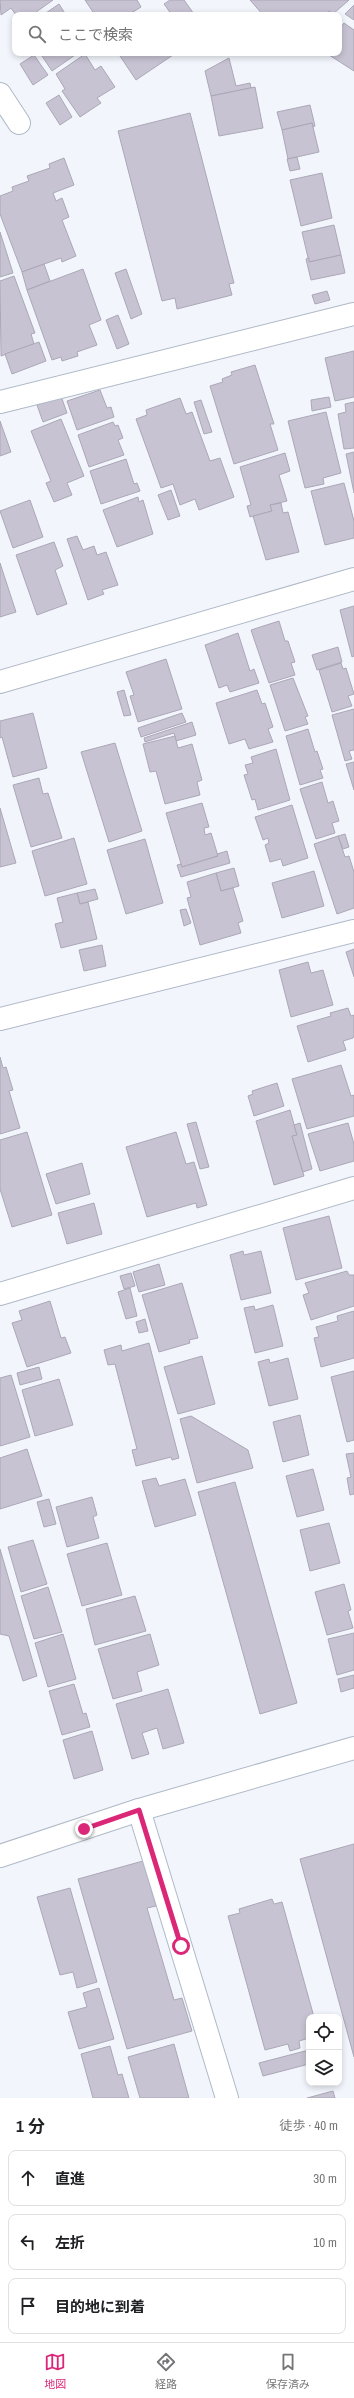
<!DOCTYPE html>
<html lang="ja">
<head>
<meta charset="utf-8">
<style>
	:root { --surface:#fff; --page:#f2f2f2; --text:#202124; --muted:#757577; --line:#e0e0e0; --accent:#db2777 }
	body { margin:0; font-family:"Archivo Narrow","Noto Sans JP",sans-serif; background:var(--page); color:var(--text) }
	.controls { position:absolute; right:12px; bottom:12px; display:grid; overflow:hidden; border-radius:8px; box-shadow:0 2px 6px #0003 }
	.controls button { width:36px; height:36px; display:grid; place-items:center; padding:0; border:0; border-bottom:1px solid var(--line); background:var(--surface); color:var(--text); font:20px sans-serif }
	.stop { position:absolute; width:12px; height:12px; margin:-9px; border:3px solid #db2777; border-radius:50%; background:#fff }
	.stop.end { background:#db2777; border-color:#fff; box-shadow:0 1px 4px #0008 }
	.list { margin:0; padding:0; list-style:none }
	h2 { display:flex; justify-content:space-between; align-items:center; height:52px; margin:0; padding:0 16px; font-size:17px }
	h2 small { font-size:13px; font-weight:400; color:var(--muted) }
	.list li { display:grid; grid-template-columns:26px 1fr auto; gap:12px; align-items:center; box-sizing:border-box; height:56px; margin:0 8px 8px; padding:0 8px; border:1px solid var(--line); border-radius:8px }
	.list b { display:block; font-size:15px; white-space:nowrap }
	.list em { font-size:13px; font-style:normal; color:var(--muted) }
	.icon { flex:none; width:22px; height:22px; fill:none; stroke:currentColor; stroke-width:2; stroke-linecap:round; stroke-linejoin:round }
	.map { position:relative; flex:none; width:354px; height:2098px; overflow:hidden }
	.search { position:absolute; background:var(--surface); box-shadow:0 2px 6px #0003; left:12px; right:12px; top:12px; height:44px; display:flex; align-items:center; gap:10px; box-sizing:border-box; padding:0 14px; border-radius:8px; color:var(--muted); font-size:15px }
	.sheet { height:244px; background:var(--surface) }
	nav { display:flex; justify-content:space-around; align-items:center; box-sizing:border-box; height:56px; border-top:1px solid var(--line); background:var(--surface); font-size:11px; color:var(--muted) }
	nav a { display:grid; justify-items:center; gap:2px }
	nav .on { color:var(--accent) }
	.map>svg:first-child { display:block }
</style>
</head>
<body>
<div class="map">
<svg width="354" height="2098" viewBox="0 0 354 2098">
	<rect width="100%" height="100%" fill="#f2f6fc"/>
	<g fill="#c7c3d3" stroke="#aba7b7">
		<polygon points="0,0 53,0 32,15 16,15 11,8 1,15"/>
		<polygon points="85,0 137,0 141,7 128,15 95,15"/>
		<polygon points="170,0 184,0 194,14 172,15 164,4"/>
		<polygon points="250,0 349,0 333,14 329,11 324,15 263,15"/>
		<polygon points="59,4 66,15 43,15"/>
		<polygon points="354,5 354,20 345,14"/>
		<polygon points="344,23 354,30 354,71 326,53 339,53 339,30"/>
		<polygon points="40,53 78,53 52,71"/>
		<polygon points="118,53 176,53 136,80"/>
		<polygon points="85,54 95,70 101,66 115,87 97,98 101,103 80,117 62,91 65,89 56,74"/>
		<polygon points="34,55 48,75 33,85 20,64"/>
		<polygon points="229,58 236,86 250,83 251,88 211,96 205,71"/>
		<polygon points="255,87 263,128 219,136 211,96"/>
		<polygon points="59,95 72,117 60,125 46,103"/>
		<polygon points="310,105 315,126 313,127 312,123 282,130 277,112"/>
		<polygon points="190,113 234,283 229,284 232,295 177,309 175,298 162,301 118,131"/>
		<polygon points="312,123 319,152 288,159 282,130"/>
		<polygon points="297,157 300,169 290,171 287,159"/>
		<polygon points="64,158 74,185 53,193 56,201 62,198 69,217 62,220 76,256 62,262 61,258 22,272 0,214 0,196 13,191 12,187 29,181 27,176 50,168 49,164"/>
		<polygon points="322,173 332,218 301,226 290,180"/>
		<polygon points="334,225 341,255 309,262 302,232"/>
		<polygon points="0,232 13,273 0,277"/>
		<polygon points="341,255 345,273 311,280 306,259 309,258 309,262"/>
		<polygon points="44,264 50,281 27,290 22,272"/>
		<polygon points="83,269 101,320 89,325 97,345 77,352 78,356 62,361 61,357 52,360 27,290"/>
		<polygon points="126,269 142,314 131,319 115,273"/>
		<polygon points="14,276 35,333 31,334 34,344 1,356 0,281"/>
		<polygon points="327,291 330,300 315,304 312,295"/>
		<polygon points="118,315 129,344 117,349 106,320"/>
		<polygon points="39,342 46,361 12,374 5,354"/>
		<polygon points="354,351 354,397 335,401 325,358"/>
		<polygon points="255,365 274,424 270,424 278,450 234,464 210,386 223,382 222,379 232,375 231,372"/>
		<polygon points="100,390 107,408 111,407 114,417 77,430 67,401"/>
		<polygon points="61,396 67,413 43,422 37,405"/>
		<polygon points="329,397 331,407 312,411 311,400"/>
		<polygon points="180,398 186,414 192,412 210,461 220,458 234,497 199,510 195,499 180,505 173,484 161,488 136,419 147,415 146,410"/>
		<polygon points="201,400 212,432 204,434 194,402"/>
		<polygon points="354,402 354,448 344,449 338,414 346,412 345,404"/>
		<polygon points="326,412 341,473 323,478 324,484 305,488 288,421"/>
		<polygon points="61,419 84,476 67,483 72,495 54,502 46,483 51,481 31,431"/>
		<polygon points="0,421 11,452 0,456"/>
		<polygon points="113,422 115,426 118,425 123,438 118,440 124,455 89,467 78,435"/>
		<polygon points="354,452 354,493 346,454"/>
		<polygon points="285,453 290,471 279,475 287,501 270,505 272,511 250,517 247,506 251,505 240,467"/>
		<polygon points="126,459 134,484 137,483 140,491 101,504 90,471"/>
		<polygon points="344,483 354,521 354,538 325,545 311,491"/>
		<polygon points="171,490 180,516 168,520 158,495"/>
		<polygon points="138,497 139,502 143,500 153,534 117,547 103,510"/>
		<polygon points="30,500 43,537 13,548 0,511"/>
		<polygon points="281,503 283,513 288,512 299,552 266,560 253,516 272,511 270,505"/>
		<polygon points="77,536 83,550 94,546 97,555 106,552 118,585 102,590 104,594 88,600 67,539"/>
		<polygon points="54,542 63,566 55,570 67,604 37,615 16,555"/>
		<polygon points="0,563 16,612 0,617"/>
		<polygon points="354,606 354,656 352,657 340,610"/>
		<polygon points="279,621 285,641 288,641 295,662 291,663 295,675 269,683 251,630"/>
		<polygon points="238,633 250,671 254,669 259,683 230,692 227,685 219,688 205,645"/>
		<polygon points="338,647 342,662 317,670 312,655"/>
		<polygon points="166,659 182,709 138,722 130,696 134,695 126,672"/>
		<polygon points="341,663 343,669 346,668 354,694 348,696 352,706 332,712 319,670"/>
		<polygon points="293,678 308,716 305,717 308,724 285,731 270,685"/>
		<polygon points="124,690 131,715 124,716 117,692"/>
		<polygon points="257,690 262,704 265,703 273,727 268,729 273,742 249,749 245,739 229,744 216,703"/>
		<polygon points="354,709 354,750 349,751 352,759 345,761 332,715"/>
		<polygon points="33,713 47,768 13,777 2,737 0,738 0,721"/>
		<polygon points="182,713 186,722 141,737 138,728"/>
		<polygon points="192,722 196,735 176,741 174,733 145,742 144,738"/>
		<polygon points="308,729 315,752 317,751 323,769 320,770 323,778 300,785 286,736"/>
		<polygon points="175,736 178,748 192,744 202,780 197,782 200,795 165,804 156,771 150,772 143,744"/>
		<polygon points="115,743 142,831 109,842 81,752"/>
		<polygon points="276,749 290,800 258,810 255,799 252,800 244,775 248,774 245,765 253,763 251,757"/>
		<polygon points="354,762 354,790 346,764"/>
		<polygon points="39,778 43,794 48,793 62,838 31,847 13,785"/>
		<polygon points="322,782 328,803 333,801 339,821 332,823 335,833 316,839 300,789"/>
		<polygon points="202,803 209,827 204,828 205,835 211,833 218,856 182,867 166,813"/>
		<polygon points="292,805 308,858 283,866 281,859 270,862 265,845 269,843 268,838 263,840 255,817"/>
		<polygon points="0,808 16,863 0,867"/>
		<polygon points="345,834 349,847 343,849 338,836"/>
		<polygon points="338,836 345,857 349,856 354,872 354,908 337,914 314,844"/>
		<polygon points="74,838 87,884 45,896 32,851"/>
		<polygon points="145,839 163,903 126,914 107,850"/>
		<polygon points="227,851 230,863 181,877 177,865 181,864 182,867 218,856 217,854"/>
		<polygon points="234,868 239,886 221,891 216,873"/>
		<polygon points="314,871 324,906 282,918 272,883"/>
		<polygon points="216,873 221,891 233,888 243,921 238,923 241,933 200,945 187,898 191,897 187,882"/>
		<polygon points="95,889 98,899 80,904 77,893"/>
		<polygon points="77,893 80,904 88,902 97,939 61,948 55,924 63,922 57,898"/>
		<polygon points="186,909 191,923 184,926 180,910"/>
		<polygon points="102,945 106,966 84,971 79,950"/>
		<polygon points="354,949 354,977 346,952"/>
		<polygon points="308,962 311,973 323,970 333,1005 291,1017 279,970"/>
		<polygon points="348,1008 351,1016 354,1015 354,1035 353,1038 343,1041 346,1050 308,1062 297,1026 331,1016 330,1013"/>
		<polygon points="0,1057 3,1068 6,1067 13,1090 9,1091 20,1128 0,1134"/>
		<polygon points="341,1065 351,1096 354,1095 354,1116 307,1129 292,1079"/>
		<polygon points="277,1083 284,1106 254,1116 248,1096 253,1094 252,1091"/>
		<polygon points="290,1110 297,1135 292,1136 304,1176 274,1185 256,1121"/>
		<polygon points="196,1122 209,1167 200,1169 187,1124"/>
		<polygon points="300,1123 312,1169 303,1172 292,1136 297,1135 294,1125"/>
		<polygon points="348,1123 354,1144 354,1161 320,1171 308,1134"/>
		<polygon points="27,1132 52,1215 12,1227 0,1189 0,1140"/>
		<polygon points="176,1132 186,1164 194,1162 207,1205 197,1208 196,1203 147,1217 126,1147"/>
		<polygon points="82,1163 90,1194 56,1204 46,1174"/>
		<polygon points="94,1203 102,1234 67,1244 58,1213"/>
		<polygon points="329,1216 342,1268 296,1280 283,1228"/>
		<polygon points="243,1251 244,1255 261,1251 271,1293 241,1300 230,1255"/>
		<polygon points="159,1264 165,1285 139,1292 133,1272"/>
		<polygon points="347,1271 349,1275 354,1275 354,1306 311,1320 303,1295 309,1293 305,1283"/>
		<polygon points="131,1273 135,1286 124,1289 120,1276"/>
		<polygon points="182,1283 198,1338 189,1340 190,1343 159,1352 142,1295"/>
		<polygon points="130,1288 137,1316 126,1319 118,1292"/>
		<polygon points="50,1301 61,1338 65,1337 71,1353 27,1367 12,1323 22,1320 19,1311"/>
		<polygon points="273,1305 283,1346 255,1353 244,1308 254,1306 255,1310"/>
		<polygon points="354,1311 354,1358 321,1367 314,1338 319,1337 316,1327 338,1321 337,1316"/>
		<polygon points="145,1319 148,1331 139,1333 136,1322"/>
		<polygon points="149,1343 179,1458 172,1460 171,1457 136,1466 132,1450 137,1449 115,1364 108,1365 104,1350 121,1345 122,1351"/>
		<polygon points="202,1356 215,1404 178,1414 164,1367"/>
		<polygon points="288,1358 298,1399 269,1406 258,1362 269,1359 270,1363"/>
		<polygon points="39,1367 42,1379 20,1385 17,1373"/>
		<polygon points="354,1371 354,1440 347,1442 331,1377"/>
		<polygon points="11,1375 30,1437 0,1446 0,1378"/>
		<polygon points="59,1379 73,1425 35,1436 22,1390"/>
		<polygon points="300,1415 309,1455 283,1462 273,1422"/>
		<polygon points="191,1416 248,1450 253,1468 197,1483 180,1419"/>
		<polygon points="27,1449 42,1496 0,1509 0,1458"/>
		<polygon points="354,1453 354,1494 350,1495 347,1478 351,1477 346,1454"/>
		<polygon points="313,1469 324,1510 297,1517 286,1476"/>
		<polygon points="156,1478 159,1486 185,1479 196,1515 155,1527 142,1481"/>
		<polygon points="235,1482 297,1703 260,1714 198,1492"/>
		<polygon points="92,1497 97,1515 93,1517 99,1538 67,1547 56,1507"/>
		<polygon points="49,1499 56,1524 44,1527 37,1502"/>
		<polygon points="329,1523 340,1563 310,1571 300,1530"/>
		<polygon points="33,1540 47,1584 21,1592 8,1547"/>
		<polygon points="107,1543 122,1595 82,1606 67,1554"/>
		<polygon points="0,1549 37,1676 23,1681 9,1636 0,1634"/>
		<polygon points="344,1584 351,1610 348,1611 353,1628 327,1635 315,1592"/>
		<polygon points="48,1587 62,1632 34,1639 21,1596"/>
		<polygon points="135,1596 146,1631 95,1645 86,1609"/>
		<polygon points="354,1633 354,1670 337,1675 328,1639"/>
		<polygon points="63,1634 76,1679 48,1687 35,1643"/>
		<polygon points="150,1634 159,1665 137,1672 142,1691 113,1699 98,1649"/>
		<polygon points="354,1675 354,1688 341,1692 338,1679"/>
		<polygon points="74,1684 83,1714 86,1713 90,1727 62,1735 49,1691"/>
		<polygon points="168,1689 184,1743 163,1749 157,1728 142,1733 149,1754 132,1759 116,1704"/>
		<polygon points="92,1731 103,1770 74,1779 63,1740"/>
		<polygon points="354,1844 354,2057 300,1859"/>
		<polygon points="143,1861 156,1906 147,1908 174,2000 182,1998 192,2031 127,2049 78,1879"/>
		<polygon points="70,1888 97,1982 77,1988 73,1972 60,1975 37,1897"/>
		<polygon points="272,1899 274,1904 282,1902 314,2017 309,2017 309,2038 299,2041 300,2048 290,2051 288,2044 265,2050 228,1916 240,1913 239,1909"/>
		<polygon points="99,1988 114,2039 79,2049 68,2012 87,2007 83,1993"/>
		<polygon points="174,2044 189,2098 140,2098 128,2057"/>
		<polygon points="110,2046 118,2075 122,2074 129,2098 93,2098 81,2054"/>
		<polygon points="309,2050 309,2064 263,2076 259,2063"/>
		<polygon points="333,2091 335,2098 307,2098"/>
	</g>
	<g fill="none" stroke-linecap="round" stroke-linejoin="round">
		<g stroke="#b0b9c8" stroke-width="24">
			<g id="minor">
				<polyline points="0,94 19,123"/>
				<polyline points="0,402 354,314"/>
				<polyline points="0,682 354,579"/>
				<polyline points="0,1019 354,931"/>
				<polyline points="0,1294 354,1188"/>
				<polyline points="139,1810 227,2098"/>
				<polyline points="0,1856 139,1810 354,1748"/>
			</g>
		</g>
		<use href="#minor" stroke="#fff" stroke-width="22"/>
	</g>
	<g fill="none" stroke-linecap="round" stroke-linejoin="round">
		<polyline stroke="#db2777" stroke-width="5" points="84,1829 139,1810 181,1946"/>
	</g>
</svg>
<div class="controls">
<button><svg class="icon" aria-label="locate" viewBox="0 0 24 24"><circle cx="12" cy="12" r="6"/><path d="M12 2v4M12 18v4M2 12h4M18 12h4"/></svg></button>
<button><svg class="icon" aria-label="layers" viewBox="0 0 24 24"><path d="M12 4l9 5-9 5-9-5zM3 14l9 5 9-5"/></svg></button>
</div>
<div class="stop" style="left:181px;top:1946px"></div>
<div class="stop end" style="left:84px;top:1829px"></div>
<div class="search"><svg class="icon" aria-label="search" viewBox="0 0 24 24"><circle cx="10" cy="10" r="6"/><path d="M15 15l6 6"/></svg>ここで検索</div>
</div>
<section class="sheet">
<h2>1 分<small>徒歩 · 40 m</small></h2>
<ul class="list">
<li><svg class="icon" aria-label="ahead" viewBox="0 0 24 24"><path d="M12 20V5M6 11l6-6 6 6"/></svg><div><b>直進</b></div><em>30 m</em></li>
<li><svg class="icon" aria-label="left" viewBox="0 0 24 24"><path d="M17 20v-9H6M10 6l-5 5 5 5"/></svg><div><b>左折</b></div><em>10 m</em></li>
<li><svg class="icon" aria-label="arrive" viewBox="0 0 24 24"><path d="M6 21V4h12l-3 4 3 4H6"/></svg><div><b>目的地に到着</b></div></li>
</ul>
</section>
<nav>
<a class="on"><svg class="icon" aria-label="map" viewBox="0 0 24 24"><path d="M3 6l6-2 6 2 6-2v14l-6 2-6-2-6 2zM9 4v14M15 6v14"/></svg>地図</a>
<a><svg class="icon" aria-label="directions" viewBox="0 0 24 24"><path d="M12 3l9 9-9 9-9-9zM9 14v-3h6M13 9l2 2-2 2"/></svg>経路</a>
<a><svg class="icon" aria-label="saved" viewBox="0 0 24 24"><path d="M7 4h10v16l-5-4-5 4z"/></svg>保存済み</a>
</nav>
</body>
</html>
